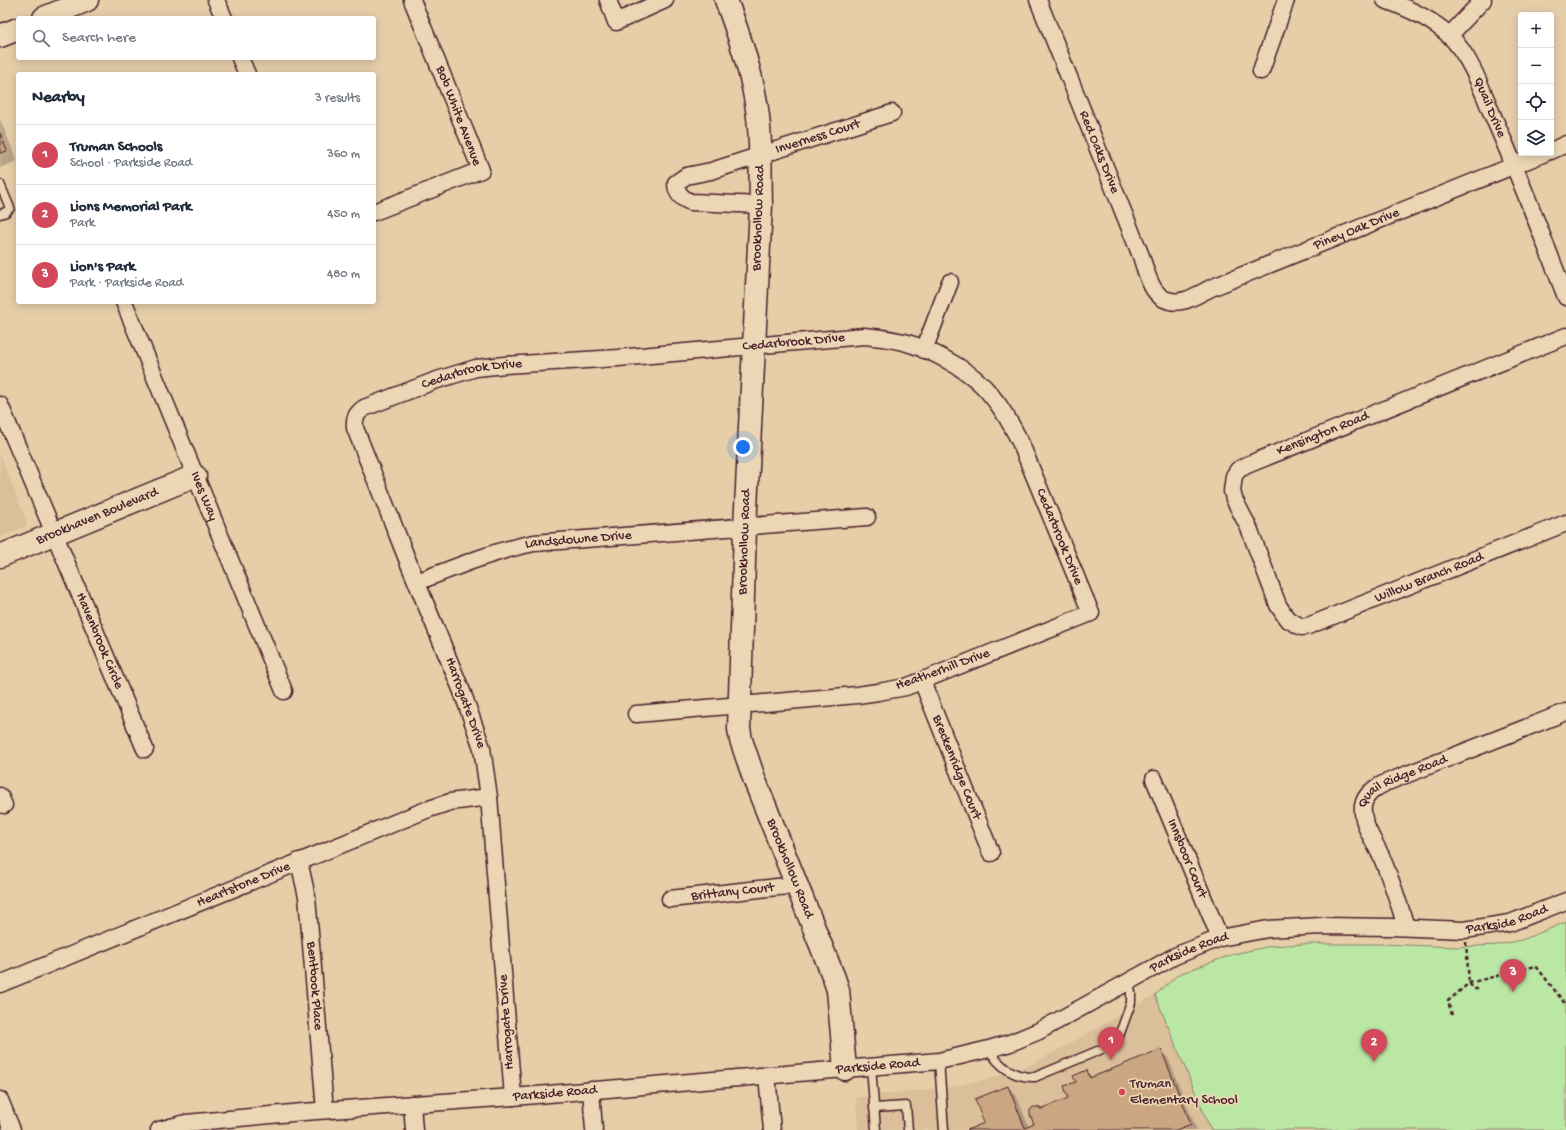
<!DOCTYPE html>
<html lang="en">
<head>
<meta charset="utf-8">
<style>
	:root { --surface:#fff; --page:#f6f6f7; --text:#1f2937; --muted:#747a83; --line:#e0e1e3; --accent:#d1495b }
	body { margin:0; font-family:"Gochi Hand",sans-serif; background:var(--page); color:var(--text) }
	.controls { position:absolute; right:12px; top:12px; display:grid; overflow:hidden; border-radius:4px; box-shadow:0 2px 10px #0003 }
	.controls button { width:36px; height:36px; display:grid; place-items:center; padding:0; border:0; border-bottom:1px solid var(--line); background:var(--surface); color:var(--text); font:20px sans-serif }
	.you { position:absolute; left:743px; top:447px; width:14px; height:14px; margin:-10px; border:3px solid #fff; border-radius:50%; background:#1a73e8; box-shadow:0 0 0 6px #1a73e833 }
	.badge { display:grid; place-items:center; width:26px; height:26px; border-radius:50%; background:var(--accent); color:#fff; font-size:13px; font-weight:700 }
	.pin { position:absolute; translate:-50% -33px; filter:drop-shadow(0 1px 2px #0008) }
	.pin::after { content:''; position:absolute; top:21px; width:14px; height:12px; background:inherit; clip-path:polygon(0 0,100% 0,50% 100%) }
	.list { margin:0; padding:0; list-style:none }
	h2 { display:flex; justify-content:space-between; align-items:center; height:52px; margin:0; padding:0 16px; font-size:17px }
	h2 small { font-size:13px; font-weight:400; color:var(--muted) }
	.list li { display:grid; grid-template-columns:26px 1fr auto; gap:12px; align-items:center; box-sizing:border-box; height:60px; padding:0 16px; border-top:1px solid var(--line) }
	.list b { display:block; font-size:15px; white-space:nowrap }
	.list p { margin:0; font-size:13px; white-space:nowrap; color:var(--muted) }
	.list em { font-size:13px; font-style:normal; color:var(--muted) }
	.icon { flex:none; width:22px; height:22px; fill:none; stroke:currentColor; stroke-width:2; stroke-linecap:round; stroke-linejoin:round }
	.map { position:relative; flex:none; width:1566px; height:1130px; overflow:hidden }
	.search { position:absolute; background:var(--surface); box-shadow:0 2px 10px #0003; left:16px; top:16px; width:360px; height:44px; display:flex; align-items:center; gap:10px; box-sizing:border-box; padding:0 14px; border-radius:4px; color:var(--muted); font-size:15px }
	.panel { position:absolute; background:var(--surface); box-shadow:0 2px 10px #0003; left:16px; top:72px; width:360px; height:232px; border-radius:4px }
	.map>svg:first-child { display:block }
</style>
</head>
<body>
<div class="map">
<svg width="1566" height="1130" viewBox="0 0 1566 1130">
	<rect width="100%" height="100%" fill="#e6cea9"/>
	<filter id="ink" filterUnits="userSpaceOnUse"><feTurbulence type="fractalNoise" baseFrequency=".025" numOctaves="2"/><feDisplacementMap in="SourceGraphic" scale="8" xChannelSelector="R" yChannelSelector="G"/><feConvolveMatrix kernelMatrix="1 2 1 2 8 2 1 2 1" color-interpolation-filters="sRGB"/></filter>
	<g filter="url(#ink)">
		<g fill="#dbbf9b">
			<polygon points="0,454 26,519 26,526 0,538"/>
			<polygon points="1155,995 1211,1130 858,1130 856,1097 952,1087 995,1077 1029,1065 1049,1055"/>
		</g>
		<polygon fill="#bbe7a4" stroke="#828368" points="1566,922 1566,1130 1211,1130 1155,995 1179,974 1234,954 1271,946 1303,944 1380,944 1458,947 1497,945 1522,940"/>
		<g fill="#0003">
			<polygon points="0,119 17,161 0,168"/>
			<polygon points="1160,1050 1168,1058 1197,1130 969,1130 985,1123 1008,1087 1016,1095 1029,1127 1035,1124 1041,1110 1070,1099 1077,1083 1086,1071 1093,1078"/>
		</g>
		<g fill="#caa782" stroke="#4a1f2b">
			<polygon points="0,133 7,151 0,153"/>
			<polygon points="1161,1049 1191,1124 1176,1130 967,1130 984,1123 975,1099 1008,1086 1025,1128 1034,1124 1030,1115 1030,1110 1033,1107 1038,1107 1041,1109 1068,1098 1064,1086 1076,1082 1073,1076 1087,1070 1090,1078"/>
		</g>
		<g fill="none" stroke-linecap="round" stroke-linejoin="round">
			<g stroke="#4a1f2b" stroke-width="11">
				<g id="lane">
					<polyline points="0,184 10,208 6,212 0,214"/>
					<path d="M 989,1049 C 998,1066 1015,1078 1035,1077 L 1107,1047 L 1113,1042 L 1119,1036 L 1131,1003 L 1131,992 L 1128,982"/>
					<polyline points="939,1061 944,1130"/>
					<polyline points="871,1067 876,1130"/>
					<polyline points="874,1108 906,1106 908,1130"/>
				</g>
			</g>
			<g stroke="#4a1f2b" stroke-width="19">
				<g id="street">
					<polyline points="216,0 224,18"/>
					<polyline points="608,0 616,22 665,0"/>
					<path id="s1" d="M 1038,0 L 1141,256 C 1148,278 1154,309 1186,300 C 1194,297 1203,292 1211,288 L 1545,153"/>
					<path id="s2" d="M 1385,0 C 1408,8 1431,19 1449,35 C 1470,56 1481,87 1492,114 C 1519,174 1542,236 1566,297"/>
					<polyline points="1449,36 1483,0"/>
					<polyline points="240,58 247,74"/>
					<polyline points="1261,71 1286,0"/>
					<polyline points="1551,151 1566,144"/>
					<path id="s3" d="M 761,205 L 691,202 C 682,199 676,193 676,183 L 686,176 L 711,171 L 892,113"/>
					<polyline points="374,212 481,170 412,0"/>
					<path id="s4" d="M 124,302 L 284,691"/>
					<path id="s5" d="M 1566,336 L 1247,465 L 1238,470 L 1234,476 L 1232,491 L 1234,499 L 1249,528 L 1278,605 L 1287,619 L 1298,625 L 1302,627 L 1308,626 L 1566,523"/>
					<polyline points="924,350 950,282"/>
					<path id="s6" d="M 0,405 L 145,749"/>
					<path id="s7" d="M 417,582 C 456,567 493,551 534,543 L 867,517"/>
					<path id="s8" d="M 922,681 L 991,853"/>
					<path id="s9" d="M 1154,779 L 1220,938"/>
					<polyline points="0,796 4,805"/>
					<path id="s10" d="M 299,861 L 307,897 L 325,1110"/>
					<path id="s11" d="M 670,899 L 777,887 L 797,886"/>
					<path id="s12" d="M 1406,927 C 1399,903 1391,880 1382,858 C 1375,842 1361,824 1363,806 C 1365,794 1375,788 1385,783 L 1566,712"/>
					<path id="s13" d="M 0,984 L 426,810 L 450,802 L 489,797"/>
					<polyline points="767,1075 772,1130"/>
					<polyline points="591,1090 594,1130"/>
					<path id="s14" d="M 513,1097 L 489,797 L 482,748 L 463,694 L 409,564 L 355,428 C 354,418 356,414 364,408 L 434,381 L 476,368 L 505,365 L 618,358 L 864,336 C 878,337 891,339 904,342 C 929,349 964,367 982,385 C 999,402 1011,423 1021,444 L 1091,613 L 906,687 L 878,692 L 857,695 L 636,714"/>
					<polyline points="0,1100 12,1130"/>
					<polyline points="412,1104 414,1130"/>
					<path id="s15" d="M 159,1130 L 186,1123 L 303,1112 L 513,1097 L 939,1061 L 989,1049 L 1010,1043 L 1039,1031 L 1175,956 L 1220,938 L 1268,929 L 1321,926 L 1391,927 L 1464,930 L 1510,923 L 1566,901"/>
				</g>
			</g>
			<g stroke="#4a1f2b" stroke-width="25">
				<g id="secondary">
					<path id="s16" d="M 726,0 C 738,32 749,64 755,97 C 762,133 760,169 761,205 L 745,528 L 739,729 L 741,740 L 755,781 L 834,978 L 838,990 L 845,1069"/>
					<polyline points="44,18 87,0"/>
					<polyline points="0,36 18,29"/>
					<path id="s17" d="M 0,556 L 195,476"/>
				</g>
			</g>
			<g stroke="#4a1f2b" stroke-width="2.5" stroke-dasharray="4 3" stroke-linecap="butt">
				<polyline points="1466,942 1469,983 1474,989 1481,989"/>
				<polyline points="1452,1015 1448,1001 1469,983 1536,966 1566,1005"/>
			</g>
			<use href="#lane" stroke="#ebd7b5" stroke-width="8"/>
			<use href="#street" stroke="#ebd7b5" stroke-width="16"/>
			<use href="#secondary" stroke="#ebd7b5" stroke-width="22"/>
		</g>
	</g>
	<circle fill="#d1495b" stroke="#ebd7b5" stroke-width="1.5" cx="1122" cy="1092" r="4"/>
	<g text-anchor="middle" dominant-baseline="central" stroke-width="3.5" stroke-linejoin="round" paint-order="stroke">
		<g font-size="14" fill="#4a1f2b" stroke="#ebd7b5">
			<text stroke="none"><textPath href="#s2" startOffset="157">Quail Drive</textPath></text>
			<text transform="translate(458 116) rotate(69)">Bob White Avenue</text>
			<text stroke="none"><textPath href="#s3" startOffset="246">Inverness Court</textPath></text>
			<text stroke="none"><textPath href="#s1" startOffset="164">Red Oaks Drive</textPath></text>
			<text transform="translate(759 218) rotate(-88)">Brookhollow Road</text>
			<text stroke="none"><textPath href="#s1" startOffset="533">Piney Oak Drive</textPath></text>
			<text stroke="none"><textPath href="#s14" startOffset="1156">Cedarbrook Drive</textPath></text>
			<text stroke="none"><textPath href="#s14" startOffset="832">Cedarbrook Drive</textPath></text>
			<text transform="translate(1323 434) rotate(-22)">Kensington Road</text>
			<text stroke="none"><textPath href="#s4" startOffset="210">Ives Way</textPath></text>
			<text stroke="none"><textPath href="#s17" startOffset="105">Brookhaven Boulevard</textPath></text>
			<text stroke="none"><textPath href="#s14" startOffset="1528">Cedarbrook Drive</textPath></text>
			<text stroke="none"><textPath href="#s7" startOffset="168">Landsdowne Drive</textPath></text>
			<text transform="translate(745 542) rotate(-88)">Brookhollow Road</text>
			<text stroke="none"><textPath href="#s5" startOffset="670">Willow Branch Road</textPath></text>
			<text stroke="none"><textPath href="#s6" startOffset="256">Havenbrook Circle</textPath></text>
			<text transform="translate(943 670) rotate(-20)">Heatherhill Drive</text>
			<text transform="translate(465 703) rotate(70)">Harrogate Drive</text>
			<text stroke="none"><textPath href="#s8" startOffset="93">Breckenridge Court</textPath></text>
			<text stroke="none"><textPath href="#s12" startOffset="178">Quail Ridge Road</textPath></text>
			<text stroke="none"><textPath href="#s9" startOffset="86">Innsboor Court</textPath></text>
			<text stroke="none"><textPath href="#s16" startOffset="883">Brookhollow Road</textPath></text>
			<text stroke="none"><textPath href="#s13" startOffset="263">Heartstone Drive</textPath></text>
			<text stroke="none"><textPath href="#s11" startOffset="63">Brittany Court</textPath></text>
			<text stroke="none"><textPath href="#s15" startOffset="1381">Parkside Road</textPath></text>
			<text stroke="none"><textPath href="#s15" startOffset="1058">Parkside Road</textPath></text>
			<text stroke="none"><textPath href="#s10" startOffset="126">Bentbook Place</textPath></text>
			<text transform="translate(507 1022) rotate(-94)">Harrogate Drive</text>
			<text stroke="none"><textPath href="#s15" startOffset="722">Parkside Road</textPath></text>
			<text stroke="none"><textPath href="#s15" startOffset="398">Parkside Road</textPath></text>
		</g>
		<g font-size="14" fill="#4a1f2b" stroke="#ebd7b5" text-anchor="start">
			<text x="1130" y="1084">Truman<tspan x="1130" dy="16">Elementary School</tspan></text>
		</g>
	</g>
</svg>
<div class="controls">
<button>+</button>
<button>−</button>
<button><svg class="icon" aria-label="locate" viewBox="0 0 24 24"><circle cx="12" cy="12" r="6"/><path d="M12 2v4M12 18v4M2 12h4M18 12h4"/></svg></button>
<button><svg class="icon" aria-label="layers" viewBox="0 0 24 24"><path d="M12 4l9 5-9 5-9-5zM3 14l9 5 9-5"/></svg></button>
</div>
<div class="you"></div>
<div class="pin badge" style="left:1111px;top:1060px">1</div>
<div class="pin badge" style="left:1374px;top:1062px">2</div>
<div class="pin badge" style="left:1513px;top:992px">3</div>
<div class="search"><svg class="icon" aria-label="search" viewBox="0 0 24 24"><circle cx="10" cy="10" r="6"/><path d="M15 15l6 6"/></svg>Search here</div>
<section class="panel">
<h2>Nearby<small>3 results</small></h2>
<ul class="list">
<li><span class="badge">1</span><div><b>Truman Schools</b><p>School · Parkside Road</p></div><em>360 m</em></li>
<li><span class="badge">2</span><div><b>Lions Memorial Park</b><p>Park</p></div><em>450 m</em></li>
<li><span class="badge">3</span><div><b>Lion's Park</b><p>Park · Parkside Road</p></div><em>480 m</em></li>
</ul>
</section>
</div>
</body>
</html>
